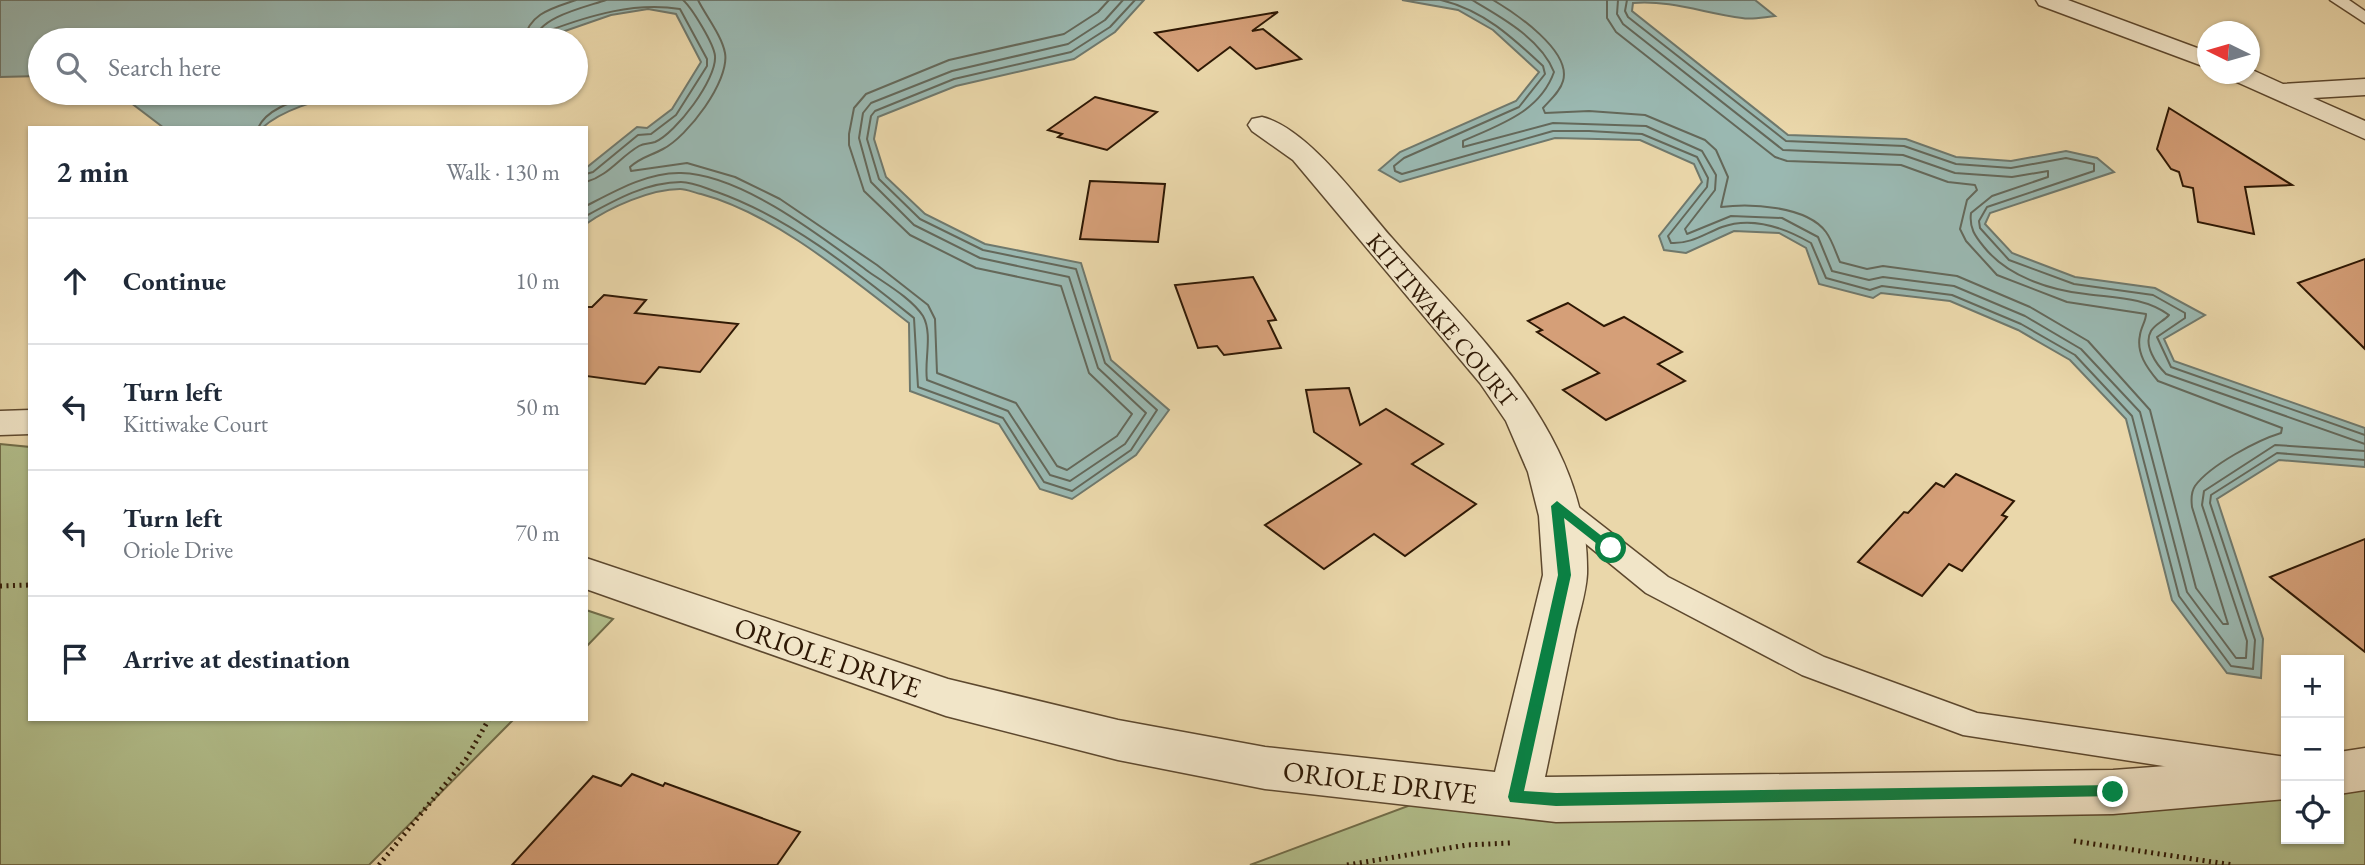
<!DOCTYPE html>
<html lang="en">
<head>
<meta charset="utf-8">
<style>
	:root { --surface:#fff; --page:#f2f2f3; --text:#1f2937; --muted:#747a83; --line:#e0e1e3 }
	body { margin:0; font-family:"EB Garamond",serif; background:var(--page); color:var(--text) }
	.controls { position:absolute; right:21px; bottom:21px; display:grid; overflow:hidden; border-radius:0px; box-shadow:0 2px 5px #0004 }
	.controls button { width:63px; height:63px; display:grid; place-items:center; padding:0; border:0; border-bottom:2px solid var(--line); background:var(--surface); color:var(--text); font:35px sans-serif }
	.compass { position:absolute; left:2197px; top:21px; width:63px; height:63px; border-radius:50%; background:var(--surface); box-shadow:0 2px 5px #0004; rotate:275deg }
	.stop { position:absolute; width:21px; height:21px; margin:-16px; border:5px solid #0b8043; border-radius:50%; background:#fff }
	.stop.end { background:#0b8043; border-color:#fff; box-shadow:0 2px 7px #0008 }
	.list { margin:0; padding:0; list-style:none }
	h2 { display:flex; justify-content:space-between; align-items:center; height:91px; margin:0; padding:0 28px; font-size:30px }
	h2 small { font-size:23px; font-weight:400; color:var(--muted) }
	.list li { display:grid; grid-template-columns:46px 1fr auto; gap:21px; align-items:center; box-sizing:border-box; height:126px; padding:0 28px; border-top:2px solid var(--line) }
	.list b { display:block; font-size:26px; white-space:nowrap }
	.list p { margin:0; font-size:23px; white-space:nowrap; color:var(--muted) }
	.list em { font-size:23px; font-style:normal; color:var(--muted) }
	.icon { flex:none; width:38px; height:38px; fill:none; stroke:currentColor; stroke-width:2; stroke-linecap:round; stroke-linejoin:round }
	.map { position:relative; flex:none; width:2365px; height:865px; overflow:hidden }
	.search { position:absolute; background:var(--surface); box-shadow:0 2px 5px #0004; left:28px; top:28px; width:560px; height:77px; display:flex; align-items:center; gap:18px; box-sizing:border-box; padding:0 24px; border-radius:38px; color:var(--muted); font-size:26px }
	.panel { position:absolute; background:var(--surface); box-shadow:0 2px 5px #0004; left:28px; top:126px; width:560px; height:595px; border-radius:0px }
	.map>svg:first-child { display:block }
</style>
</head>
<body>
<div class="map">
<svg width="2365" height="865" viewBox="0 0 2365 865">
	<rect width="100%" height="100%" fill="#ead7aa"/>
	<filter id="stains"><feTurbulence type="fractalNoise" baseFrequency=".00286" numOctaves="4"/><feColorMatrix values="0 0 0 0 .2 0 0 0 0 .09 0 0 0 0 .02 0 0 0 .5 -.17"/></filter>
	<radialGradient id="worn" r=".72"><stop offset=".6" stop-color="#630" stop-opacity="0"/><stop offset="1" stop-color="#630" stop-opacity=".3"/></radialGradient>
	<g fill="#b2bf8c" stroke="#706c48" stroke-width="2">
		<polygon points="0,444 30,447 30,719 514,719 369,865 0,865"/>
		<polygon points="586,610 613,619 586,647"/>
		<polygon points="1928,775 2286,777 2286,839 2339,839 2339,777 2365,777 2365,865 1250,865 1440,794"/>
	</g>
	<g fill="#9ab8b1" stroke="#6f786c" stroke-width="2">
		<path d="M 0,0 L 1144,0 L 1115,32 L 1074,59 L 956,86 L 878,117 L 874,139 L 886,177 L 925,214 L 985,244 L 1081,263 L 1111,360 L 1169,410 L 1136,455 L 1072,499 L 1040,489 L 999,424 L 910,391 L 909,323 C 849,277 775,214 701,194 C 695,193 687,189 680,189 C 651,189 610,207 586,224 L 586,168 L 637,127 L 647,128 L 672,109 L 701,62 L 676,14 L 648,9 L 611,15 L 539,40 L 40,40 L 40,76 L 0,77 Z"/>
		<path d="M 1402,0 L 1755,0 L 1775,16 C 1764,17 1752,20 1742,18 C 1704,13 1671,0 1633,3 L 1632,11 L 1788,135 L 1906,139 L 1956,157 L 2011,161 L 2066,151 L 2097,158 L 2114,172 L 1990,213 L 1985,224 L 2012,253 L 2075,277 L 2155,288 L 2205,315 L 2164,339 L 2174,361 L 2365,428 L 2365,467 L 2279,460 L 2217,499 L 2263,639 L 2261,678 L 2227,673 L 2172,600 L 2126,419 L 2070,360 L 2018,330 L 1950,301 L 1881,293 L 1873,298 L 1819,284 L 1806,248 L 1779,233 L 1734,231 L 1686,253 L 1664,250 L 1659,236 L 1702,182 L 1694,164 L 1640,140 L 1555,138 L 1400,182 L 1379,170 L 1400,152 L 1516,101 L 1539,72 L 1493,30 L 1458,10 Z"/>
		<path d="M 118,93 L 348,93 C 320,100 284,108 262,128 L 164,128 Z"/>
	</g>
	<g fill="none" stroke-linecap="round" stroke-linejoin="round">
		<g stroke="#64685a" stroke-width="2">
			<path d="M 698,0 C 706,16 722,36 725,53 C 730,81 687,137 663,149 C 650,156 641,157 630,167 L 631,171 L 687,163 L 735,177 L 780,199 L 877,265 L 928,305 L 935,319 L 937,373 L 1016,403 L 1057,466 L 1067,470 L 1117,436 L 1132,414 L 1089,373 L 1061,286 L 976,268 L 910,235 L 864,191 L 849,145 L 849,134 L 854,108 L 866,94 L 949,60 L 1064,34 L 1098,12 L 1109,0"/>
			<path d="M 1441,0 C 1483,10 1512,37 1543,66 L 1545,74 L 1519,107 L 1404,158 L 1394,166 L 1395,171 L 1402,174 L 1553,131 L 1589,131 L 1642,134 L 1697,157 L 1708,178 L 1707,187 L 1668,236 L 1671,243 C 1691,244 1704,234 1722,227 C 1752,216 1785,228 1811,243 L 1826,278 L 1870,290 L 1882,286 L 1952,295 L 2021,324 L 2075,355 L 2132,416 L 2179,596 L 2231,666 L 2253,669 L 2255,640 L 2210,503 L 2211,495 L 2277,453 L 2365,460"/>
			<path d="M 1472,0 C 1501,17 1541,39 1554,72 C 1540,112 1499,125 1463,141 L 1463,147 L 1553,123 L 1646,126 L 1702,151 L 1716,175 L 1715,190 L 1685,229 L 1687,234 L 1731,216 L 1782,218 L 1818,237 L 1832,271 L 1869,280 L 1883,277 L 1954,286 L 2025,316 L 2081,349 L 2140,412 L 2187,592 L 2236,658 L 2246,658 L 2247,641 L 2202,505 L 2204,491 L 2275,445 L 2365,451"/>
			<path d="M 1493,0 C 1515,13 1572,51 1563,81 C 1560,92 1550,100 1543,108 L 1545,113 L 1589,111 L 1645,115 L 1705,140 L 1716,150 L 1728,177 L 1721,207 C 1750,203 1807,206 1826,232 C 1832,240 1836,253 1840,262 L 1867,269 L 1883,266 L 1957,276 L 2030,307 L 2088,341 L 2150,410 L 2196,588 L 2223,624 L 2228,624 L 2192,507 C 2191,499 2191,492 2195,486 C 2210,465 2258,440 2281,433 L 2282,428 L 2158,381 C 2147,368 2136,353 2140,335 C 2141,327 2146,321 2146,314 L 2067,302 L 1997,275 L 1966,241 L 1960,229 L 1967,200 L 1977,190 L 1975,185 L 1948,182 L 1901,165 L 1787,161 L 1775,157 L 1616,32 L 1607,18 L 1607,0"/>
			<path d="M 1618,0 L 1617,14 L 1623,24 L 1783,150 L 1903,155 L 1955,173 L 2012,177 L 2048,171 L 2048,177 L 1992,196 L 1971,213 C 1969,228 1975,236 1984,247 C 2007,276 2049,290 2086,294 C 2115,298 2144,297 2169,315 C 2164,321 2155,324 2151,331 C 2143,345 2156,364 2166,374 L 2365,444"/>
			<polyline points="1627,0 1625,11 1628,17 1786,141 1904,146 1956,164 2011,168 2066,158 2094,164 2094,171 1987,207 1979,221 1980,228 2009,260 2074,284 2153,295 2185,313 2185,318 2157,337 2171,367 2365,435"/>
			<path d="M 524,40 C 529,13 553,8 576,0"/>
			<path d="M 535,40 C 538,17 586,7 606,0"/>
			<path d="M 543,40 L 548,31 C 591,15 634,2 680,9 L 707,59 L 707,66 L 676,115 L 651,134 L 638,135 L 593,172 L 586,174"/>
			<path d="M 258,128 C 268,106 300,100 321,93"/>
			<path d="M 586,182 C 608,176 620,157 639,146 C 644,143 649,144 655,142 C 676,133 717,79 715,56 C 714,44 692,8 683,0"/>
			<path d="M 586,206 C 615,191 648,172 681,173 C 741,174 822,237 869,272 C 886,284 911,298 923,316 C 933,334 924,361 927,380 L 1008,411 L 1050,475 L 1070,481 L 1125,444 L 1146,413 L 1098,368 L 1069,277 L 980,258 L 914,225 L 871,182 L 859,138 L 863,113 L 871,103 L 952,71 L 1068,44 L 1105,20 L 1123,0"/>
			<path d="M 586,216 C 615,200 647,182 681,182 C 693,182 705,188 717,192 C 790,218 854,270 914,318 L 918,387 L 1003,418 L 1044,482 L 1072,491 L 1131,450 L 1157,410 L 1105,363 L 1076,269 L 983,250 L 920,219 L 879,179 L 867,139 L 871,116 L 875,111 L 954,79 L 1071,52 L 1110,27 L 1135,0"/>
		</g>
	</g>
	<g fill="#d59f78" stroke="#2e1804" stroke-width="2">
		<polygon points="1278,12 1252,31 1263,29 1301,59 1256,69 1230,47 1198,71 1155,33"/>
		<polygon points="1095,97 1111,101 1157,112 1107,150 1058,137 1062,134 1048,130"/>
		<polygon points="2169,108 2292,185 2245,187 2254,234 2198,222 2193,188 2183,186 2179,172 2171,169 2157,149"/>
		<polygon points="1090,181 1165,184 1158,242 1080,239"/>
		<polygon points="2365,259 2365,349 2298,283"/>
		<polygon points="1253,277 1276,320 1268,321 1281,348 1224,355 1217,346 1198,348 1175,285"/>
		<polygon points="604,295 646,300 635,313 738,324 700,372 659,367 645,384 586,376 586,307 592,307"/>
		<polygon points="1568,303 1604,326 1624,317 1682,352 1658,364 1685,381 1606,420 1563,390 1599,373 1537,332 1542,330 1528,321"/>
		<polygon points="1349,388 1360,425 1386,409 1443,444 1412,464 1476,504 1405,556 1374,534 1324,569 1265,525 1361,464 1314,432 1306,390"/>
		<polygon points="1956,474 2014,501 2002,515 2007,517 1962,571 1949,564 1922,596 1858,562 1904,512 1908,513 1936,483 1944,487"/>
		<polygon points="2365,539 2365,652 2270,577"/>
		<polygon points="632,774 663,786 665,783 800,832 777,865 512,865 593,776 621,786"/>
	</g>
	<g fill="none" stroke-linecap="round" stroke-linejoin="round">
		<g stroke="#5d482e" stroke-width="3">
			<g id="lane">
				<polygon points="2330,0 2349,0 2365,11 2365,23"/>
				<polygon points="1557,496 1567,498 1668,577 1824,657 1977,713 2286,757 2286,785 1963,735 1802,675 1646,593 1547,512 1543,505 1547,498"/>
			</g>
		</g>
		<g stroke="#5d482e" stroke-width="3">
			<g id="street">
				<polygon points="2036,0 2068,0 2208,52 2208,68 2039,5"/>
				<polygon points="2250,69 2283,84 2365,79 2365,95 2313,98 2365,121 2365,139 2230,79 2226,74 2250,74"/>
				<path d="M 1262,117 C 1308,128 1361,203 1392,238 C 1476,334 1590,436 1587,574 C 1586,594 1578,617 1574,637 C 1564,683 1555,730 1545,777 L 2113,770 L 2286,757 L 2286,799 L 2113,814 L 1556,822 L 1265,789 L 1118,760 L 946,716 L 586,589 L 586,558 L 948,679 L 1118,720 L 1265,747 L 1495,772 L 1543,575 L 1539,516 L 1528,472 L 1506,421 L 1480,383 L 1293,160 L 1252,131 L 1248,125 L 1252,119 Z"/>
				<polygon points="30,410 30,434 0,435 0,411"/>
				<polygon points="2365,748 2365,790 2339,794 2339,752"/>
			</g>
		</g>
		<g stroke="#2e1804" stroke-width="5" stroke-dasharray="2 4.5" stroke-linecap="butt">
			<polyline points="0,586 30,585"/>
			<polyline points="2074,841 2233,865"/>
			<polyline points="379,865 466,759 489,719"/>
			<polyline points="1347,865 1467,845 1510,843"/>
		</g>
		<use href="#lane" fill="#f1e5c8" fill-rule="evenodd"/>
		<use href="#street" fill="#f1e5c8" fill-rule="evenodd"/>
	</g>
	<polygon fill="#0b8043" points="1557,501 1617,548 1615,551 1606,551 1564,518 1571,575 1524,791 1556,793 2113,785 2121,792 2118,796 1556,806 1510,802 1508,797 1558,575 1551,506"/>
	<g text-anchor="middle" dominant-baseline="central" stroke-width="5" stroke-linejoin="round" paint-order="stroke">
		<g font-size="24" fill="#2e1804" stroke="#f1e5c8">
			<text transform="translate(1442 320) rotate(50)">KITTIWAKE COURT</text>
		</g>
		<g font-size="28" fill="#2e1804" stroke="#f1e5c8">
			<text transform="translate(828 657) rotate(19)">ORIOLE DRIVE</text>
			<text transform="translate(1380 782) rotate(7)">ORIOLE DRIVE</text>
		</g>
	</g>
	<rect width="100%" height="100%" filter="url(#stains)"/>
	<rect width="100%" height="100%" fill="url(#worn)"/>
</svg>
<div class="controls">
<button>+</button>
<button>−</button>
<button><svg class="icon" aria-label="locate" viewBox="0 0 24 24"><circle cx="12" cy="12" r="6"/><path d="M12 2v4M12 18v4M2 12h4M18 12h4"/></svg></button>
</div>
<svg class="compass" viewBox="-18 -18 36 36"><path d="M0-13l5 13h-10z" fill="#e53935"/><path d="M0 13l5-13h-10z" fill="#747a83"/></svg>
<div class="stop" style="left:1611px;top:548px"></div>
<div class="stop end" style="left:2113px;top:792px"></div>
<div class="search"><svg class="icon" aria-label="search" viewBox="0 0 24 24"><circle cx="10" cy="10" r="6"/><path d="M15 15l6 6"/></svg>Search here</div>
<section class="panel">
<h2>2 min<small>Walk · 130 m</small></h2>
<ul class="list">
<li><svg class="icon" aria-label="ahead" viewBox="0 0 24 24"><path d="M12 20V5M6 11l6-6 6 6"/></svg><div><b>Continue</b></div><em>10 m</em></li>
<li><svg class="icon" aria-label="left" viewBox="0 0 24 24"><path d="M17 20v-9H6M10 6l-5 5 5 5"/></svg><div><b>Turn left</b><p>Kittiwake Court</p></div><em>50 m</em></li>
<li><svg class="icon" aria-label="left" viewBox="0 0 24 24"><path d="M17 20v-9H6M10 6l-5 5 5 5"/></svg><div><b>Turn left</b><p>Oriole Drive</p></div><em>70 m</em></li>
<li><svg class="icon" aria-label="arrive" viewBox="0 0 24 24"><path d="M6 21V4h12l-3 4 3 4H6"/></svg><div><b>Arrive at destination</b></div></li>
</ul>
</section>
</div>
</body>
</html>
